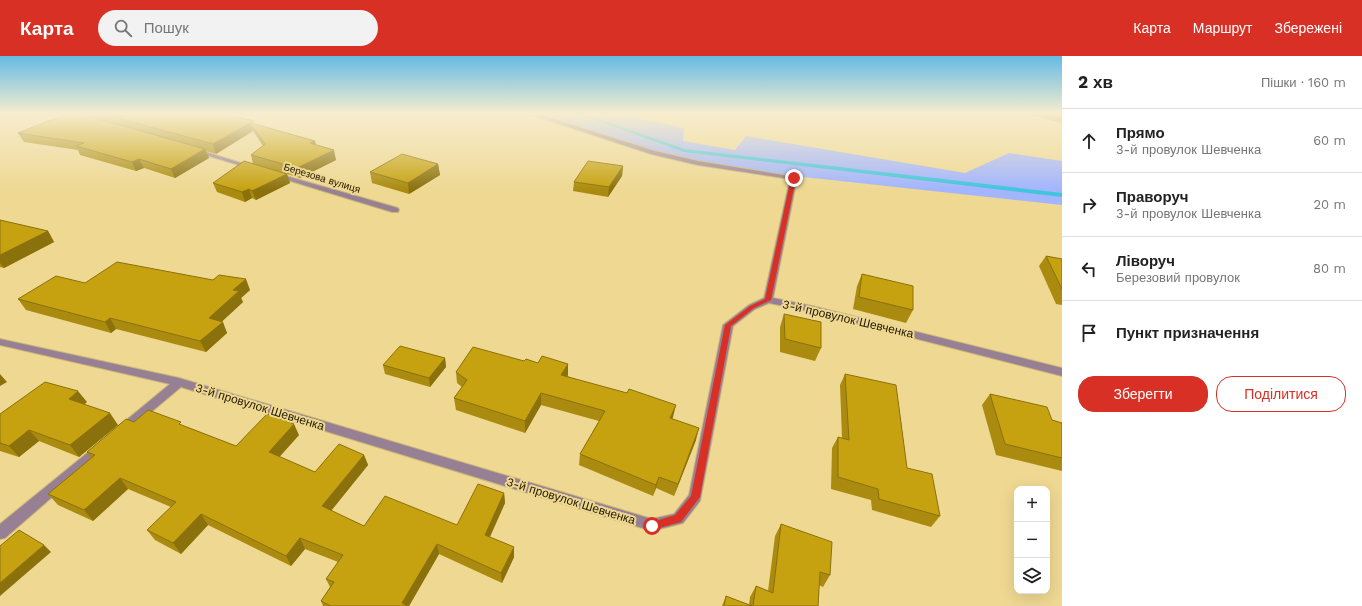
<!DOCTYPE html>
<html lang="uk">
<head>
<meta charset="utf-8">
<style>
	:root { --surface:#fff; --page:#f2f2f2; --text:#222; --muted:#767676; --line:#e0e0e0; --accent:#d93025 }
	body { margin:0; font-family:"Work Sans",sans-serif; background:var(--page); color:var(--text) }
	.controls { position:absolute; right:12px; bottom:12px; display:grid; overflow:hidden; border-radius:8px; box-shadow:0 4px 16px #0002 }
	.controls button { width:36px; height:36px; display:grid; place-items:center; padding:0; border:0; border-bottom:1px solid var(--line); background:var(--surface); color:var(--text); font:20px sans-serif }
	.stop { position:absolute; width:12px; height:12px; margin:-9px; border:3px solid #d93025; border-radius:50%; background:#fff }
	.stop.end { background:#d93025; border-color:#fff; box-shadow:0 1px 4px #0008 }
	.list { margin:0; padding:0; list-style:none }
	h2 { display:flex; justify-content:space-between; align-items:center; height:52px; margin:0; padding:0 16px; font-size:17px }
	h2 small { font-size:13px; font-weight:400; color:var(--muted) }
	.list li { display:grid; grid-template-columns:26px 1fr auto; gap:12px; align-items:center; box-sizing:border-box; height:64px; padding:0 16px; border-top:1px solid var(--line) }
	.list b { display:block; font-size:15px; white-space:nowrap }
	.list p { margin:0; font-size:13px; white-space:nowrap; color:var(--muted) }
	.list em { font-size:13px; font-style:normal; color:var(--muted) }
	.actions { display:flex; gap:8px; padding:12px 16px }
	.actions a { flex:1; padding:9px 0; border:1px solid var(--accent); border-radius:16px; text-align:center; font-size:14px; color:var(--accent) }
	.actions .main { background:var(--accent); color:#fff }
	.icon { flex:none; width:22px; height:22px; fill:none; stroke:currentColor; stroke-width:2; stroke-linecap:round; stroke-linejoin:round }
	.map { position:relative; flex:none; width:1062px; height:550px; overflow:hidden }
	header { display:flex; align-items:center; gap:24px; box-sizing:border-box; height:56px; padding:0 20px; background:var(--accent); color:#fff }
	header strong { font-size:19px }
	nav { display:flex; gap:22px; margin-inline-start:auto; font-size:14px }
	.search { width:280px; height:36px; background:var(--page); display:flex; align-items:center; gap:10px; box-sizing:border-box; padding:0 14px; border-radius:22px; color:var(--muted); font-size:15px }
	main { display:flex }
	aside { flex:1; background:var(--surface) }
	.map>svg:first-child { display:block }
</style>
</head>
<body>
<header>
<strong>Карта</strong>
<div class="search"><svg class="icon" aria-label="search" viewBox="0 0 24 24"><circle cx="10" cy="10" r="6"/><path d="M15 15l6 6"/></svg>Пошук</div>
<nav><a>Карта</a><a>Маршрут</a><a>Збережені</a></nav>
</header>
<main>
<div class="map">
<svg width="1062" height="550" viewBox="0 0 1062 550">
	<rect width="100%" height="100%" fill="#eed892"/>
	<polygon fill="#a2b5fe" points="536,57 618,57 684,72 683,85 735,94 746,80 965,117 1009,97 1062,105 1062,149 794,120 698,105 655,96"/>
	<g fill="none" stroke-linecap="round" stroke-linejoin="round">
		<polygon fill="#41c5dd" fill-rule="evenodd" points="575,57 582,57 685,93 1062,137 1062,141 684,96"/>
		<g stroke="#c9b678" stroke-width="2">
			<g id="street">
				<polygon points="56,57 66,57 81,62 78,64"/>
				<polygon points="526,57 535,57 655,95 698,105 796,121 797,122 773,242 812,250 1062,312 1062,320 812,256 769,247 755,253 733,270 700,445 683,467 652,475 181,331 126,377 122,379 118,377 116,374 118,371 170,328 0,289 0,283 179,322 652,463 674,458 689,439 723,269 749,249 764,242 790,123 698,109 651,98"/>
				<polygon points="192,93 196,93 254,111 249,112 192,95"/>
				<polygon points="276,117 398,152 399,154 398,156 392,156 274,120 273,119"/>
				<polygon points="101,387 105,389 107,392 105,395 5,482 0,483 0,468 97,389"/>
			</g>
		</g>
		<use href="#street" fill="#988094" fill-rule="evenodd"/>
	</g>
	<g fill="#aa8b0f">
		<polygon points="84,57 222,57 254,68 315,85 316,89 336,104 300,122 287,118 290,127 256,144 252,142 245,146 217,136 213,127 253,108 251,99 263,90 253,75 216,98 206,95 209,102 175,122 144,112 136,115 80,99 78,94 24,86 18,77 85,59"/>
		<polygon points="1025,57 1062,57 1062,67"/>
		<polygon points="438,108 440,119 409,138 372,127 370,116"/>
		<polygon points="623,110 622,120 608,141 573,135 574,126"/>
		<polygon points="0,164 48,175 54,186 4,212 0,211"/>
		<polygon points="1046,200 1062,203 1062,249 1056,248 1039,210"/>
		<polygon points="862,218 913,254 906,267 853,253 857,230"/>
		<polygon points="85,227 250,234 241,242 243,246 222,265 227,277 206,296 116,273 111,277 26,254 18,243"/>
		<polygon points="784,258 821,292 815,305 780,296 780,271"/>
		<polygon points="445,302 446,311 430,331 385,318 383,309"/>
		<polygon points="524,305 568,319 567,320 673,361 672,363 696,384 674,440 656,432 653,440 579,409 580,398 599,365 541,349 525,377 456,354 454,342 462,331 457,327 456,316"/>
		<polygon points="845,318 907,412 940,460 931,471 872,454 871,444 831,433 832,392 838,381 842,382 840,329"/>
		<polygon points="990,338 1052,364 1062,367 1062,415 996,399 982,349"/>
		<polygon points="87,346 84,348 118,369 79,401 39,385 19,401 0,395 0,358"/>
		<polygon points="134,366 184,370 236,390 299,379 279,401 315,416 364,399 368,409 331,455 364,470 457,469 504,437 505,447 490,481 514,501 502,527 439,498 409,550 323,550 321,545 330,531 326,523 338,506 305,493 291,510 208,469 181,498 155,484 147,474 171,451 128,433 93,465 58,449 48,438 91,402 87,396"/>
		<polygon points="781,468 830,519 823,531 819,529 818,550 722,550 726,540 749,549 750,541 756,530 768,535 775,480"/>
	</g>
	<g fill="#8b710c">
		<polygon points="250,67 253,75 216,98 213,88"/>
		<polygon points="315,85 317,94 310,87"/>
		<polygon points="205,93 209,102 175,122 171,113"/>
		<polygon points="334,94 336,104 300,122 297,112"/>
		<polygon points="139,103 144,112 136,115 132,106"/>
		<polygon points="438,108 440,119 409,138 408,127"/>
		<polygon points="623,110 622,120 608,141 609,131"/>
		<polygon points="287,118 290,127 256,144 252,135"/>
		<polygon points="249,133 252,142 245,146 242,136"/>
		<polygon points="48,175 54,186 4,212 0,207 0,199"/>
		<polygon points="246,223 250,234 241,242 243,246 214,273 223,266 227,277 206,296 200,285 209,262 233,234"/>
		<polygon points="110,262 116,273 111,277 105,266"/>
		<polygon points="445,302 446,311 430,331 429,322"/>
		<polygon points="568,308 568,319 561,331 561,319"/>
		<polygon points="0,318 7,326 0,330"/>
		<polygon points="78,335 87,346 77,354 69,343"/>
		<polygon points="541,337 541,349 525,377 525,365"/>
		<polygon points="676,349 673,361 668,374 670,362"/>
		<polygon points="110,357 118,369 79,401 70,389"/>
		<polygon points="294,368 299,379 274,407 269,396"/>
		<polygon points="699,372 696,384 674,440 678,428"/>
		<polygon points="29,374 39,385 19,401 9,390"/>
		<polygon points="364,399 368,409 326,461 322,450"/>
		<polygon points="659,421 656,432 653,440 656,429"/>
		<polygon points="120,422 128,433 93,465 84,454"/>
		<polygon points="504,437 505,447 486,489 485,479"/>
		<polygon points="201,458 208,469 181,498 173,487"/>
		<polygon points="300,482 305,493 291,510 286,500"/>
		<polygon points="437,488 439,498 409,550 403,550 402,547"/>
		<polygon points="44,489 51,496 0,540 0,527"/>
		<polygon points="514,491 514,501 502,527 501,517"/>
	</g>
	<g fill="#c6a211" stroke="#8b710c">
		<polygon points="69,57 77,57 205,93 171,113 139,103 132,106 76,90 84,87 18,77"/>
		<polygon points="99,57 222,57 254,65 251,67 315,85 310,87 334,94 297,112 251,99 265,88 250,67 213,88"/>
		<polygon points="402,98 438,108 408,127 370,116"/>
		<polygon points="244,105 287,118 252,135 249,133 242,136 213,127"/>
		<polygon points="588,105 623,110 609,131 574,126"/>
		<polygon points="0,164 48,175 0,199"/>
		<polygon points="1046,200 1062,203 1062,233"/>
		<polygon points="117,206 213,224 219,219 246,223 233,234 239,235 209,262 223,266 200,285 110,262 105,266 18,243 56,220 85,227"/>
		<polygon points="862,218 913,230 913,254 859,241"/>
		<polygon points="784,258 821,266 821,292 785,283"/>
		<polygon points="400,290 445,302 429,322 383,309"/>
		<polygon points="473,291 524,305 526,303 538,307 542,300 568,308 561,319 627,337 629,333 676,349 670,362 699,372 678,428 659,421 656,429 580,398 605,355 541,337 525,365 454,342 467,324 456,316"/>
		<polygon points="845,318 896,329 907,412 932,418 940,460 879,443 878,433 838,421 838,381 849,384"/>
		<polygon points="45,326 78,335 69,343 110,357 70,389 29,374 9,390 0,387 0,358"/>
		<polygon points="990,338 1047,351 1052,364 1062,367 1062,402 1005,388"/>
		<polygon points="148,354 181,366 179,368 236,390 267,358 294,368 269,396 315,416 339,388 364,399 322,450 364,470 385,440 457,469 478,428 504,437 485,479 514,491 501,517 437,488 402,547 408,550 331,550 321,545 334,526 326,523 343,499 300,482 286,500 201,458 173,487 147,474 176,446 120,422 84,454 48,438 95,399 87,396 126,363 134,366"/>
		<polygon points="781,468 832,486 830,519 820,516 818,550 753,550 756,530 773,537"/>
		<polygon points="19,474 44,489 0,527 0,490"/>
		<polygon points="726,540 752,550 724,550"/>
	</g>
	<linearGradient id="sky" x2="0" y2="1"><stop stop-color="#65bbe4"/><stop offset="0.43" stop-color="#f7edce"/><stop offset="1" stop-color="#f7edce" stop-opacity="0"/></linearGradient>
	<rect width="1062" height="134" fill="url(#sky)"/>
	<polygon fill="#d93025" points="794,121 796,122 771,244 754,252 731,270 700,441 681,466 652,474 649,472 648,470 649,467 675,459 691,440 725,269 750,250 765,243 791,122"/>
	<g text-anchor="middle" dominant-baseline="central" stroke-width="4" stroke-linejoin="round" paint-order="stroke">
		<g font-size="10" fill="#231a00" stroke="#eed892">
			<text transform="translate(322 122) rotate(17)">Березова вулиця</text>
		</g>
		<g font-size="12" fill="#231a00" stroke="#eed892">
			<text transform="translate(848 263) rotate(13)">3-й провулок Шевченка</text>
			<text transform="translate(260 351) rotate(17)">3-й провулок Шевченка</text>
			<text transform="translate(571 445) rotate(17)">3-й провулок Шевченка</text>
		</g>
	</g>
</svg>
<div class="controls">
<button>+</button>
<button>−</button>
<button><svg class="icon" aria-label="layers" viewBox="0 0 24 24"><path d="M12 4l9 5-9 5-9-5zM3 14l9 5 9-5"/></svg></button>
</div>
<div class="stop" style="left:652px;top:470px"></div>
<div class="stop end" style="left:794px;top:122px"></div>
</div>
<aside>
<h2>2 хв<small>Пішки · 160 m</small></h2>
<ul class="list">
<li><svg class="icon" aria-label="ahead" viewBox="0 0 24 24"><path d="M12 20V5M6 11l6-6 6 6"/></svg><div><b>Прямо</b><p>3-й провулок Шевченка</p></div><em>60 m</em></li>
<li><svg class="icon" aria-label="right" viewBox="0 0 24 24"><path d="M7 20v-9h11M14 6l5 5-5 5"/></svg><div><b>Праворуч</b><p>3-й провулок Шевченка</p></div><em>20 m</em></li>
<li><svg class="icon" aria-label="left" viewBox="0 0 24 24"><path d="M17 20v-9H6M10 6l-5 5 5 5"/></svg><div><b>Ліворуч</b><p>Березовий провулок</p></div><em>80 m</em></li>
<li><svg class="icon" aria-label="arrive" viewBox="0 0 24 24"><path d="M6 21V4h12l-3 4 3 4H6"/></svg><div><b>Пункт призначення</b></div></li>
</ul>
<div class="actions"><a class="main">Зберегти</a><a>Поділитися</a></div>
</aside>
</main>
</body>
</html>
